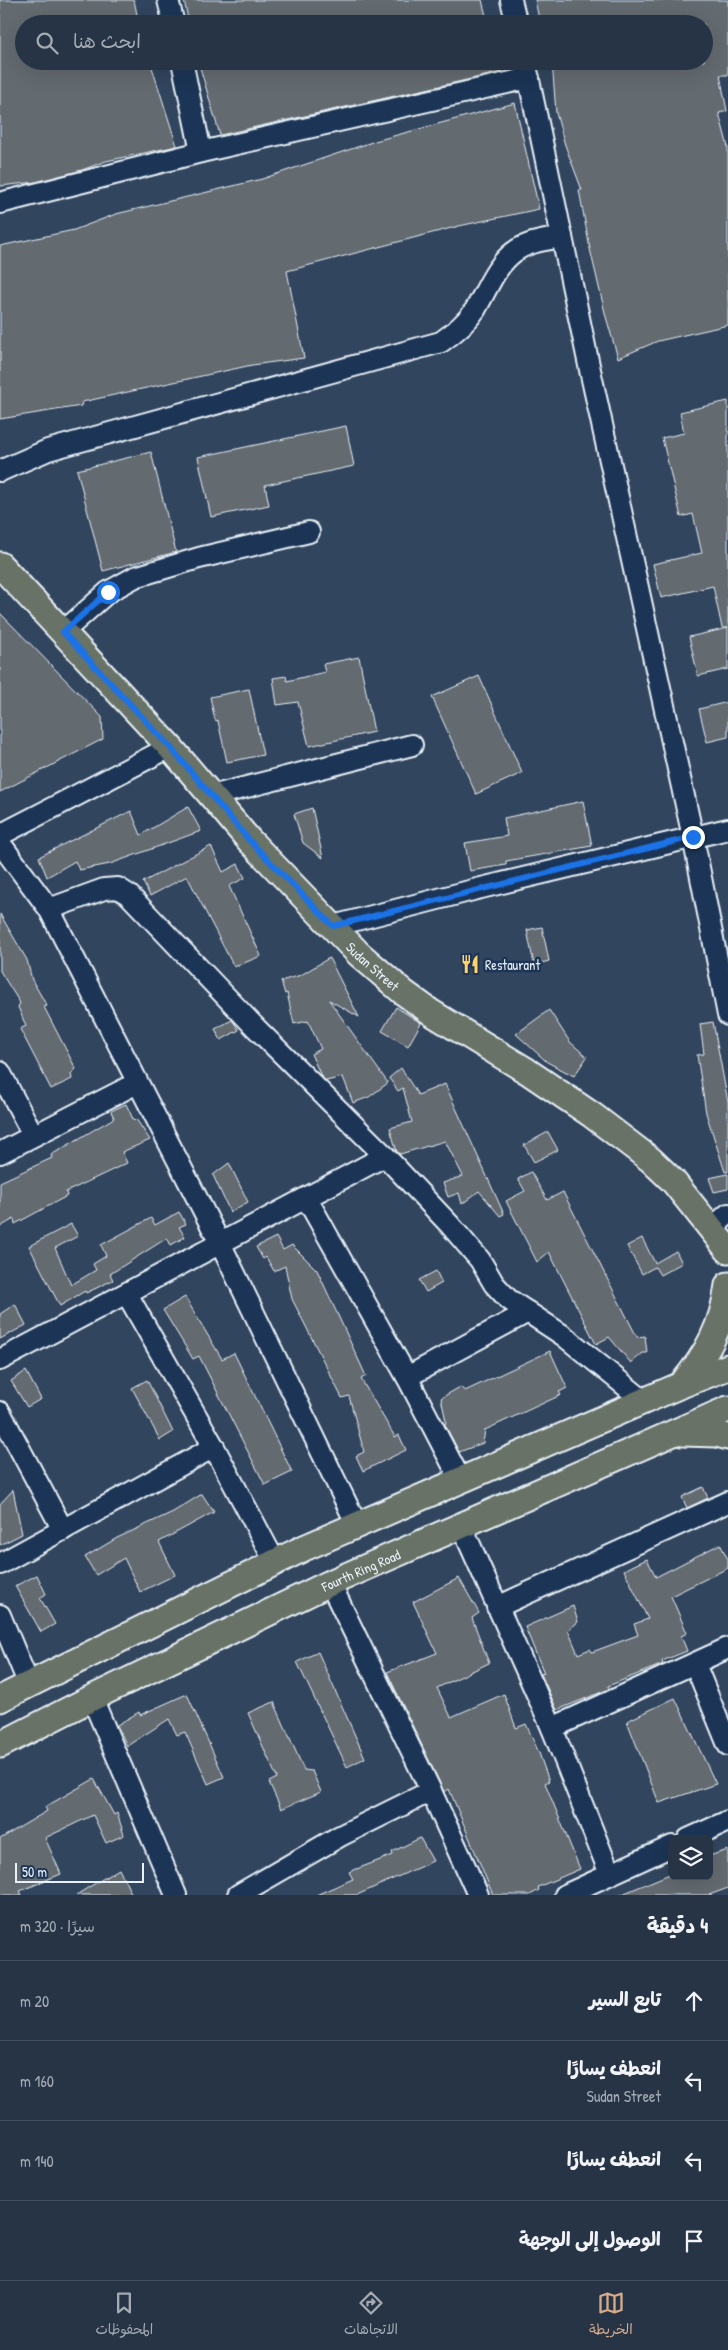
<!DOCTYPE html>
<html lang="ar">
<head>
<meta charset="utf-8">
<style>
	:root { --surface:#263446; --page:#2e3c4d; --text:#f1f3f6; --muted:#a4aab3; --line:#424f5f; --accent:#d6ab8b }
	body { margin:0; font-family:"Patrick Hand","Playpen Sans Arabic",sans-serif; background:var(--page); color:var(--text); direction:rtl }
	.controls { position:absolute; right:15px; bottom:15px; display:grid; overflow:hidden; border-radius:8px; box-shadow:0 5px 20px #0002 }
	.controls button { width:45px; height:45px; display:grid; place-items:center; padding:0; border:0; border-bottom:1px solid var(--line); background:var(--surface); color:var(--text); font:25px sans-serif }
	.scale { position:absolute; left:15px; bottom:12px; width:129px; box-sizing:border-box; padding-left:5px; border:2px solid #e8f1f8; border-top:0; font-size:14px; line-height:18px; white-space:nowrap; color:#e8f1f8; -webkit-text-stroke:4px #1d3557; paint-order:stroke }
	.stop { position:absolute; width:15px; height:15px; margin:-11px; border:4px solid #1a73e8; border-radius:50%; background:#fff }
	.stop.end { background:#1a73e8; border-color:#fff; box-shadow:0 1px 5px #0008 }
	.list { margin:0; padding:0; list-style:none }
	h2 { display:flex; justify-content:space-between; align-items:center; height:65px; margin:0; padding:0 20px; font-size:21px }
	h2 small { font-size:16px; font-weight:400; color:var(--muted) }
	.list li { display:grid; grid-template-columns:32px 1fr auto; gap:15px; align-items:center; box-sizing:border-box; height:80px; padding:0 20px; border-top:1px solid var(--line) }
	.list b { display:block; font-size:19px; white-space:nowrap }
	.list p { margin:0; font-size:16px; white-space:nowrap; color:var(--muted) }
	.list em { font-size:16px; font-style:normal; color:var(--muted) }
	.icon { flex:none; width:28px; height:28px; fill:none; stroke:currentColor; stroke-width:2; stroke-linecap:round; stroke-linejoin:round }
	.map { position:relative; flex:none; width:728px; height:1895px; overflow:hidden; direction:ltr }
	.search { position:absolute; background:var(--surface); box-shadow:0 5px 20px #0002; left:15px; right:15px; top:15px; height:55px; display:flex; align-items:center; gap:12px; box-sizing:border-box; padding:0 18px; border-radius:28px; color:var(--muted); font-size:19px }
	.sheet { height:385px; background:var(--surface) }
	nav { display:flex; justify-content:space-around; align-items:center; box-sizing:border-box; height:70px; border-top:1px solid var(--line); background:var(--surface); font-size:14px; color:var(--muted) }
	nav a { display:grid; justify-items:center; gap:2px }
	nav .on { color:var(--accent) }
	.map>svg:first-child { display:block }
</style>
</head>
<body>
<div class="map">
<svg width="728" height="1895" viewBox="0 0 728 1895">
	<rect width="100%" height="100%" fill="#32455e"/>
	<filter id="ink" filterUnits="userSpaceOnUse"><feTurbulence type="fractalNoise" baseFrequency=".02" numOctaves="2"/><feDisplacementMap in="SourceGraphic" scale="10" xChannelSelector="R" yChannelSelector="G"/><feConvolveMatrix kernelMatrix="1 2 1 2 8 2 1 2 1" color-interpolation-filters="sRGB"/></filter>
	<g filter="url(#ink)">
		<g fill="#646a6f" stroke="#e8f1f8">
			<polygon points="0,0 134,0 139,24 24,24 24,61 150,61 177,146 106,161 82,170 36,182 0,186"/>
			<polygon points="184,0 482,0 488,24 189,24"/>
			<polygon points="535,0 728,0 728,75 720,75 727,111 719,113 728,147 728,325 658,341 618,358 606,317 590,249 579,190 582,190 565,145 556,113 552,61 704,61 704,24 540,24"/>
			<polygon points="198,61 499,61 502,72 220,135"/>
			<polygon points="515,103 539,209 459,226 287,271 304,358 252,365 82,402 81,406 0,419 0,246 74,230 116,214 262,179 375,141"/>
			<polygon points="728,401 728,628 722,628 713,586 661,598 653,564 702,553 693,514 681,517 662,438 684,433 680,412"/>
			<polygon points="346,426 354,466 265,485 269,505 211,517 198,457"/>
			<polygon points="151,452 176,552 103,571 77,470"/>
			<polygon points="0,613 102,717 103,739 0,792"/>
			<polygon points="728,628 728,669 698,676 689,637"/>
			<polygon points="359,657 374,732 309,746 298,702 277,705 273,678 286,676 287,681 325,672 323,664"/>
			<polygon points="479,676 522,773 476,794 432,697"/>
			<polygon points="249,689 263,755 227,762 218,721 215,720 210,697"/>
			<polygon points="728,702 728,737 707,742 699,709"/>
			<polygon points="583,801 592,846 506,861 506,865 470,871 465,843 507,836 504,818"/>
			<polygon points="188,807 201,831 110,864 79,870 75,861 47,877 39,857 62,845 131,811 141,835"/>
			<polygon points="312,808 323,858 303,843 294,814"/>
			<polygon points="211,846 223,872 238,864 245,878 229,886 261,956 234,967 187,876 150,896 143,882"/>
			<polygon points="0,914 27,960 32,980 47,1006 44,1007 76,1069 71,1074 72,1079 51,1089 20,1029 26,1026 18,1007 20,1003 0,971"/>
			<polygon points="542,927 549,961 534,965 527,930"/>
			<polygon points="329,958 359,1017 329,1000 388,1083 369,1097 353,1103 343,1077 326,1081 321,1076 311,1054 321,1049 308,1021 294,1024 287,993 285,994 281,981 301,975"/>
			<polygon points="396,1007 421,1023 408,1046 382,1031"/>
			<polygon points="549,1010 570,1042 587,1057 574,1076 547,1062 516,1034"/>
			<polygon points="232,1020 239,1030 221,1040 215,1029"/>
			<polygon points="713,1022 728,1102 728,1172 725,1172 706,1113 697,1055 704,1054 700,1024"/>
			<polygon points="401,1068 418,1095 445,1084 504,1214 500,1216 479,1191 462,1204 459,1193 448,1197 443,1183 463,1176 445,1141 400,1154 397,1152 390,1128 412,1122 403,1088 398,1091 389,1078"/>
			<polygon points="126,1104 134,1121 136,1119 150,1140 122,1152 127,1163 66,1192 67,1196 15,1224 14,1219 0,1227 0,1182 52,1158 51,1155 114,1118 111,1111"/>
			<polygon points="548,1132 558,1150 534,1162 524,1145"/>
			<polygon points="229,1163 248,1202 230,1212 213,1175"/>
			<polygon points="531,1172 547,1200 563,1192 637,1337 645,1336 647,1353 643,1353 631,1363 609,1337 596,1344 549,1252 537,1262 506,1201 525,1191 518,1179"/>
			<polygon points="728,1174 728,1189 714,1192 709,1178"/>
			<polygon points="179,1212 186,1224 179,1227 185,1237 171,1245 167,1238 110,1274 113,1280 86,1293 85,1291 60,1306 29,1246 71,1224 78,1236 55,1248 71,1285 96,1270 93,1264 106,1256 101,1245 151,1218 155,1225"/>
			<polygon points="276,1237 283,1250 292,1245 317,1270 366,1376 361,1379 395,1437 399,1435 406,1450 363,1471 356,1456 364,1452 349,1396 342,1398 292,1299 285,1266 274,1271 266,1257 263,1259 256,1247"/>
			<polygon points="642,1238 655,1263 676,1251 682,1263 660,1275 655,1267 642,1274 627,1246"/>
			<polygon points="436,1271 442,1283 426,1292 419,1280"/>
			<polygon points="185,1297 222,1359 234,1353 292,1472 265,1485 199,1356 193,1359 163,1310"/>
			<polygon points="15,1304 26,1325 0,1339 0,1314"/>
			<polygon points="550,1351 567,1388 559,1392 561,1395 485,1430 483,1443 459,1452 445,1425 446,1421 441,1398 460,1387 465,1391"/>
			<polygon points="26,1371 41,1399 27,1407 11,1381"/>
			<polygon points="147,1380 173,1432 160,1440 132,1388"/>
			<polygon points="703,1487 708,1498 687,1508 682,1497"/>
			<polygon points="13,1490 22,1534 0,1545 0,1504"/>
			<polygon points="202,1494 214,1512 159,1542 175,1575 140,1592 124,1558 96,1575 85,1557 117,1538 173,1512"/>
			<polygon points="720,1544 728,1559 728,1568 671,1596 687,1633 681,1636 687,1651 662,1661 663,1664 608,1686 609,1689 557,1710 541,1674 544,1673 525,1627 573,1606 578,1622 568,1630 578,1654 590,1649 592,1652 638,1635 634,1624 648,1619 624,1570 647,1559 656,1577"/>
			<polygon points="37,1575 46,1594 40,1598 55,1624 41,1632 15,1586"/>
			<polygon points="459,1578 479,1613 472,1618 489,1663 437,1688 451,1717 504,1694 516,1728 526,1724 539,1753 549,1781 545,1783 580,1869 538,1887 539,1890 530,1895 493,1895 449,1789 444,1792 387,1672 437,1653 413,1602"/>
			<polygon points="318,1652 365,1758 347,1767 297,1662"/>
			<polygon points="187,1694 224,1777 208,1784 185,1732 177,1735 169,1719 127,1746 117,1725 139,1712 140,1715"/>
			<polygon points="675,1698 716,1784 659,1803 627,1721"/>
			<polygon points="274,1702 304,1770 312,1771 321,1792 281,1809 269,1782 277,1778 248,1713"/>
			<polygon points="94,1779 114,1815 117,1813 124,1835 106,1843 93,1815 45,1838 61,1874 20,1891 22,1895 0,1895 0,1839 47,1811 45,1807"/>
			<polygon points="420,1838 433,1861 357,1895 316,1895 353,1879 349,1872 393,1855 392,1852"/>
			<polygon points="728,1850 728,1888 709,1895 620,1895 672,1873 672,1876 709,1876 709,1856"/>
			<polygon points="119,1869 132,1895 76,1895"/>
		</g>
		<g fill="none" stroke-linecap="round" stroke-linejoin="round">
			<g stroke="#e8f1f8" stroke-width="24">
				<g id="minor">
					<polyline points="168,0 174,24"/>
					<polyline points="511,0 517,24"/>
					<polyline points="182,61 201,152"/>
					<polyline points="525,61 590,370 693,837 728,1015"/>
					<polyline points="0,203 201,152 529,78"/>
					<path d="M 0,471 L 48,450 L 441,342 C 454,333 466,323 475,310 C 487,290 495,266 514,252 C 527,242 546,240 562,237"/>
					<polyline points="63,632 108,592 135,577 199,558 309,532"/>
					<polyline points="211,796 412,745"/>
					<polyline points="0,835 170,747"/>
					<polyline points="0,843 49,909 221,1245 357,1525"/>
					<polyline points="49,909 104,889 118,888 129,895 256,1028 385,1156 450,1225 480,1260 494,1284 508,1299 564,1336 644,1401"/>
					<polyline points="333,926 477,889 728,829"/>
					<polyline points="0,1072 33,1135"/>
					<polyline points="0,1153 137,1083"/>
					<polyline points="307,1199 407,1377 461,1481"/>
					<polyline points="712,1228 728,1214"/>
					<polyline points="127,1294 214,1447 275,1562"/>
					<polyline points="0,1360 385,1156"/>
					<polyline points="407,1377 528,1312"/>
					<polyline points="0,1412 63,1530"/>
					<polyline points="462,1527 552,1728 610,1874"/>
					<polyline points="0,1564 214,1447"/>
					<polyline points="330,1583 431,1791 478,1895"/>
					<polyline points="497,1607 728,1502"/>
					<polyline points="0,1615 29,1685"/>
					<polyline points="695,1664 728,1745"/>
					<polyline points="92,1698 176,1895"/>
					<polyline points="552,1728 728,1648"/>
					<polyline points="688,1839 728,1821"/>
					<polyline points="238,1895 340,1836 431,1791"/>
					<polyline points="565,1895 672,1846"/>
				</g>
			</g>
			<g stroke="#e8f1f8" stroke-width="29">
				<g id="major">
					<path id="s1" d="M 0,565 L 170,747 L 249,840 L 359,954 L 403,992 L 432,1013 L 527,1071 L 592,1115 L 651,1160 L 673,1181 L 728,1250"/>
					<path d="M 681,1385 C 707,1355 723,1325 728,1285"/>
					<polyline points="682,1433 717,1434 728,1437"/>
					<polyline points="0,1699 304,1548 681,1385 728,1367"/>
					<path id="s2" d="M 0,1745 L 92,1698 L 330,1583 L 728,1409"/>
				</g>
			</g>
			<use href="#minor" stroke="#1d3557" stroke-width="20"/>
			<use href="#major" stroke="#697266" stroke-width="25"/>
		</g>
	</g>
	<g fill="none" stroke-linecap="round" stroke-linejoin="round" filter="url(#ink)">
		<polyline stroke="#1a73e8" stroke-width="6" points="108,592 63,632 170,747 249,840 333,926 693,837"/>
	</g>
	<defs>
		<g id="restaurant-bare" transform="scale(1.5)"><path d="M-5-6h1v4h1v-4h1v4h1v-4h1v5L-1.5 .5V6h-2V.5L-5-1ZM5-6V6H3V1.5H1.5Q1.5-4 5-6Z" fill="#ffd166" stroke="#1d3557" stroke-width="2.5" paint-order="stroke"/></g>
	</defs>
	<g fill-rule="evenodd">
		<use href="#restaurant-bare" x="470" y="964"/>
	</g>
	<g text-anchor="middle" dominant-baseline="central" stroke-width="5" stroke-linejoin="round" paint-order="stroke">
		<g font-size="14" fill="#e8f1f8" stroke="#1d3557" text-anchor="start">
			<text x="485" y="964">Restaurant</text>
		</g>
		<g font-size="14" fill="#e8f1f8" stroke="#1d3557">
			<text stroke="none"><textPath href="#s1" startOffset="548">Sudan Street</textPath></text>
			<text stroke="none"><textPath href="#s2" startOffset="401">Fourth Ring Road</textPath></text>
		</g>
	</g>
</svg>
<div class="controls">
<button><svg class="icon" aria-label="layers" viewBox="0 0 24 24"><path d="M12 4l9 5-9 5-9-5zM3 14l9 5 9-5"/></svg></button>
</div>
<div class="scale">50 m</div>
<div class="stop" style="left:108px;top:592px"></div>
<div class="stop end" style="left:693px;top:837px"></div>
<div class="search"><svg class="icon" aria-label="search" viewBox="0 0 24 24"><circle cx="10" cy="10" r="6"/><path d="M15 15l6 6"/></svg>ابحث هنا</div>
</div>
<section class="sheet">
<h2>4 دقيقة<small>سيرًا · 320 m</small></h2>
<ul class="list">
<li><svg class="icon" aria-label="ahead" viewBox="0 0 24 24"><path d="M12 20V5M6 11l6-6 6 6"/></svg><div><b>تابع السير</b></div><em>20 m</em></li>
<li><svg class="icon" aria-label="left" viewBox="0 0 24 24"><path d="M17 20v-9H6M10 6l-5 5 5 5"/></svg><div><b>انعطف يسارًا</b><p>Sudan Street</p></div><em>160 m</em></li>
<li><svg class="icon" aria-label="left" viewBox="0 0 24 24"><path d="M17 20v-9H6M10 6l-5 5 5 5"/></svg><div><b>انعطف يسارًا</b></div><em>140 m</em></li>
<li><svg class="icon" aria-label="arrive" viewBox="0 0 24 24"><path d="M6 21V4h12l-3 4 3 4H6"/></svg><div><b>الوصول إلى الوجهة</b></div></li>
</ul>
</section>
<nav>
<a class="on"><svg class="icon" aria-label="map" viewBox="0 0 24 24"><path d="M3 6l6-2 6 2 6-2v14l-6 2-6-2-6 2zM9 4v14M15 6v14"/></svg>الخريطة</a>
<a><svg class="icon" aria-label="directions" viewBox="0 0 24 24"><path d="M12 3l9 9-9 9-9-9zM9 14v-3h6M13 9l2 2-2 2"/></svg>الاتجاهات</a>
<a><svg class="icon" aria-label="saved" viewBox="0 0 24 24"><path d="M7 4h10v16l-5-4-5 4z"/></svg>المحفوظات</a>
</nav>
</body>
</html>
